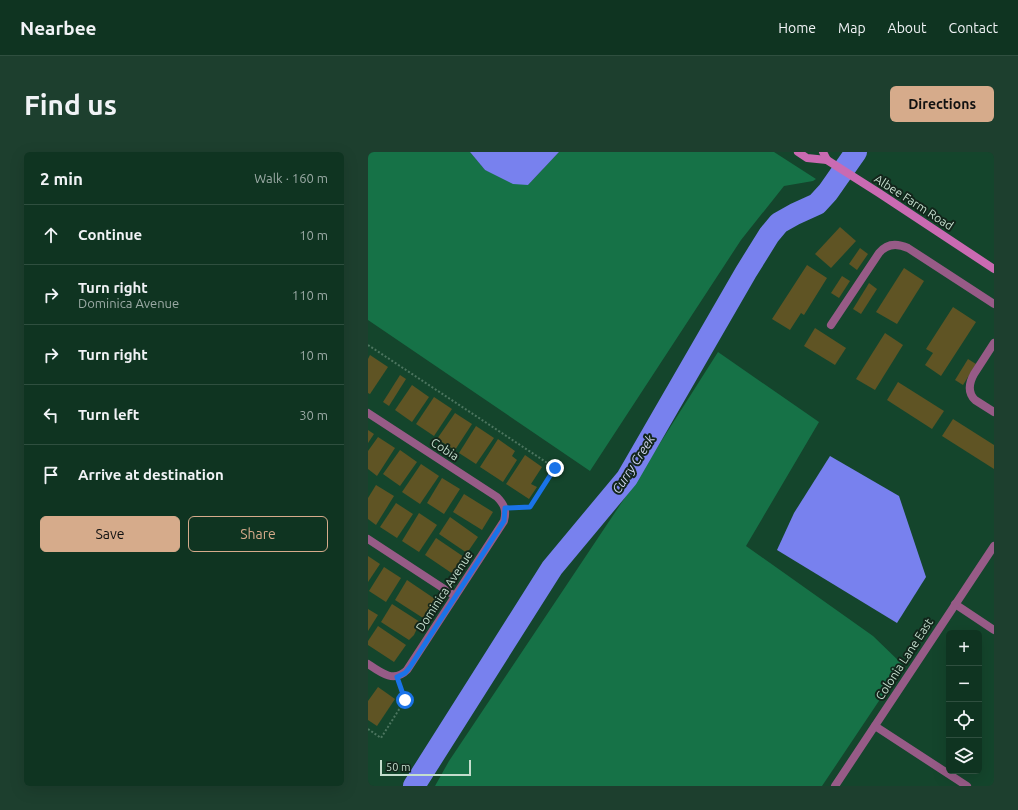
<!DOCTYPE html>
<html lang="en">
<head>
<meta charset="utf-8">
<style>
	:root { --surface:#0f3421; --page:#1d3f2e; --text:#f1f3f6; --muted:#9baaa5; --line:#2f4f3f; --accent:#d6ab8b }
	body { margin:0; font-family:Ubuntu,sans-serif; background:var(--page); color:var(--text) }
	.controls { position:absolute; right:12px; bottom:12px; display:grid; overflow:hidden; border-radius:6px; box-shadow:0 4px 16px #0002 }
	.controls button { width:36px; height:36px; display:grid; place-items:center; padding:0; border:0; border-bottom:1px solid var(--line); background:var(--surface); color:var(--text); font:20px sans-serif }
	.scale { position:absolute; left:12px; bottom:10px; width:91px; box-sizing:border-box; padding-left:4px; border:2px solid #c4ddcd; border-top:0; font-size:11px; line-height:14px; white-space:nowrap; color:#c4ddcd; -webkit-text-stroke:3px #12261b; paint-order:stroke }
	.stop { position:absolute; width:12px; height:12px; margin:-9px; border:3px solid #1a73e8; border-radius:50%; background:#fff }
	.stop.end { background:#1a73e8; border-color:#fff; box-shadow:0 1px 4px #0008 }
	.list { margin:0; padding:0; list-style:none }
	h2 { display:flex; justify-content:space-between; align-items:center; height:52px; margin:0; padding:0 16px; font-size:17px }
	h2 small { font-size:13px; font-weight:400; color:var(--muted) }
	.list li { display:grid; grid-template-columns:26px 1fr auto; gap:12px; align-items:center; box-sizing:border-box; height:60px; padding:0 16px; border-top:1px solid var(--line) }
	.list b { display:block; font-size:15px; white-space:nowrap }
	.list p { margin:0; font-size:13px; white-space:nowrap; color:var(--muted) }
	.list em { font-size:13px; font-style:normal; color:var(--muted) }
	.actions { display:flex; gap:8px; padding:12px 16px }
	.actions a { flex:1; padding:9px 0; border:1px solid var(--accent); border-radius:6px; text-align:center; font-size:14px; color:var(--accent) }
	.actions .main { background:var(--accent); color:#111 }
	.icon { flex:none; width:22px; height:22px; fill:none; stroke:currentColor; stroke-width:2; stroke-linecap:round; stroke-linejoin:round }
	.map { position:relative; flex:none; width:626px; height:634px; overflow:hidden; border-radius:6px }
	header { display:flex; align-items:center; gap:24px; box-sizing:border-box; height:56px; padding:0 20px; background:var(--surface); border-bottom:1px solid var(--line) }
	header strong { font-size:19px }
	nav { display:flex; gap:22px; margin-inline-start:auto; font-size:14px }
	.intro { display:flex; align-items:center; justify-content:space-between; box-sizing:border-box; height:96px; padding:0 24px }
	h1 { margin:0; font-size:28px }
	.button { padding:10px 18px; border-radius:6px; background:var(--accent); color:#111; font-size:14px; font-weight:700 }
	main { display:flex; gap:24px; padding:0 24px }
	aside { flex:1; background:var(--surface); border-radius:6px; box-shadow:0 4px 16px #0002 }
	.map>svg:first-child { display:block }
</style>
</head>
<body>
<header>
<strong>Nearbee</strong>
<nav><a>Home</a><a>Map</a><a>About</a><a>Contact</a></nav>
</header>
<div class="intro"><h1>Find us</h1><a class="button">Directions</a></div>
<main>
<aside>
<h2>2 min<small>Walk · 160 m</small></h2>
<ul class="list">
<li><svg class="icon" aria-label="ahead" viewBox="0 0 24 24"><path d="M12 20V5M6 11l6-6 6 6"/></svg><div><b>Continue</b></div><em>10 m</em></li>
<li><svg class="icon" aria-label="right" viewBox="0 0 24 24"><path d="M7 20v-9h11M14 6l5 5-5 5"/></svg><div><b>Turn right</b><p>Dominica Avenue</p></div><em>110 m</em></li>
<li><svg class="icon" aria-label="right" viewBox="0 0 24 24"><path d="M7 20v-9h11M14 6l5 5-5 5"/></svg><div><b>Turn right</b></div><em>10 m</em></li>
<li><svg class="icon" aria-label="left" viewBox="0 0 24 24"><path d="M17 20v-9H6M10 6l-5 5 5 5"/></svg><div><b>Turn left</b></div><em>30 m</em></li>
<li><svg class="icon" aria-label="arrive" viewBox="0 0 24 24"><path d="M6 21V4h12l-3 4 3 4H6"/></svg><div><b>Arrive at destination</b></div></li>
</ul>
<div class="actions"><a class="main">Save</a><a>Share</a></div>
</aside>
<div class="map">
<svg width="626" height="634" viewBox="0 0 626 634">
	<rect width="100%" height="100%" fill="#14452c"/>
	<g fill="#167247">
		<polygon points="0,0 102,0 117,18 160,33 191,0 406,0 448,27 445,29 416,34 373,88 222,319 0,168"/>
		<polygon points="350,200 451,270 378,394 505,484 535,513 454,634 67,634 81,609 266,332"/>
	</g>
	<g fill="#7881ee">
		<polygon points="102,0 191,0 160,33 145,32 117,18"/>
		<polygon points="462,304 531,344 558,425 529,471 409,398 426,361"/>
	</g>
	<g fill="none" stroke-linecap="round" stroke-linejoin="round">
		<polyline stroke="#7881ee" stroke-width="22" points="46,634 184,416 259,326 378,120 401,83 411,71 427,62 449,52 460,40 488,0"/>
	</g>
	<g fill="#5f5424">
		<polygon points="472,75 488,89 463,116 447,102"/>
		<polygon points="492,96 500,102 489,118 481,112"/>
		<polygon points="439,113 459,126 436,163 433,161 422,178 404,167"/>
		<polygon points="536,116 556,129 529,172 508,160"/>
		<polygon points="474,124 482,129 471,146 463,141"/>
		<polygon points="501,131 509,137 493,162 485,157"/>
		<polygon points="585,155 608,170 573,224 557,213 565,201 558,197"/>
		<polygon points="447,176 478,196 467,213 436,194"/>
		<polygon points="517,181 535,193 507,238 488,227"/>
		<polygon points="2,203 20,215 2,242 0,241 0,207"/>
		<polygon points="600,207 608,212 595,233 587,228"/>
		<polygon points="32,223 38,227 21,254 15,250"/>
		<polygon points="530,230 576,259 564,277 519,248"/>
		<polygon points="44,233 61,245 44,270 27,258"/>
		<polygon points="66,245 84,257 66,284 48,272"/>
		<polygon points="87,261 104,272 87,298 69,287"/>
		<polygon points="585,267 626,293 626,317 574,284"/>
		<polygon points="108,274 126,286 108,312 91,301"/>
		<polygon points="0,278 6,282 0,291"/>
		<polygon points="10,285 27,296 9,324 0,317 0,299"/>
		<polygon points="130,287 147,299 144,304 149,308 135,330 112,315"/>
		<polygon points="32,298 49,310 32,334 15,322"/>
		<polygon points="157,303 174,315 163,332 169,335 161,347 138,332"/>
		<polygon points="53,312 71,324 52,352 34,340"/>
		<polygon points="74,326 92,337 76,362 59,351"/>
		<polygon points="8,333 26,344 8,373 0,367 0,346"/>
		<polygon points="96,342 125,360 114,378 85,360"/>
		<polygon points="28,351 45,362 29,386 12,375"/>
		<polygon points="51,361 69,373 51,400 34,389"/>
		<polygon points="82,365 110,385 99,401 71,382"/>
		<polygon points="68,386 96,405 85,422 57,403"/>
		<polygon points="0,404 12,412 0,430"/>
		<polygon points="16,415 33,426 18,450 1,439"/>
		<polygon points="39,428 67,447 55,466 27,448"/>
		<polygon points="24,452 52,470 46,483 41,488 13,470"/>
		<polygon points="0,457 10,463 0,479"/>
		<polygon points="10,474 38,493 26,510 0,493 0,489"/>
		<polygon points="10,535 27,547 9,574 0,568 0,549"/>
	</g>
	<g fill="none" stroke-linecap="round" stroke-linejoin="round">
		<g stroke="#4c755f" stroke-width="2" stroke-dasharray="2 2" stroke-linecap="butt">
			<polyline points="0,193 187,316 162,355 147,356"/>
			<polyline points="0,577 13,586 37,548 32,533"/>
		</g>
		<g stroke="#975b87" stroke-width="8">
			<path d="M 463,173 L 511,101 C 519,91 529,91 540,96 L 626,152"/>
			<path d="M 626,191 L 606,222 C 601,231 599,240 607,248 L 626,260"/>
			<path d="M 0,261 L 129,345 C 136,352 139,358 136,369 L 39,518 C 26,531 13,521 0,512"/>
			<polyline points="0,387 87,444"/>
			<polyline points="587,452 626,478"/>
			<polyline points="507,574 599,634"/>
			<polyline points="467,634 626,394"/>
		</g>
		<g stroke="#ca6ab2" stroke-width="8">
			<polyline points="430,0 439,6 459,8"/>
			<polyline points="455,0 459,8 511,41 626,117"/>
		</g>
	</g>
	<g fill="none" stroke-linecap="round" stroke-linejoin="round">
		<polyline stroke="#1a73e8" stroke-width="5" points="37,548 29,525 37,521 42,515 136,369 137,356 162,355 187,316"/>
	</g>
	<g text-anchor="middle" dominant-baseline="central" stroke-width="4" stroke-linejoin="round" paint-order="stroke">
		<g font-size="12" fill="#c4ddcd" stroke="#12261b">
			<text transform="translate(546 50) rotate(33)">Albee Farm Road</text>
			<text transform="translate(77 297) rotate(33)">Cobia</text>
			<text transform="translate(76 439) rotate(-57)">Dominica Avenue</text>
			<text transform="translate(536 507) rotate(-57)">Colonia Lane East</text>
		</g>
		<g font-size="13" font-style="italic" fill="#cdd1ed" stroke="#12261b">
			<text transform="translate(265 312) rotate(-57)">Curry Creek</text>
		</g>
	</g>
</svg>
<div class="controls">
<button>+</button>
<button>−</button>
<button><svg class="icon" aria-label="locate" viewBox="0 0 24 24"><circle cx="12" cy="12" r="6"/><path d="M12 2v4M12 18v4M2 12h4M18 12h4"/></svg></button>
<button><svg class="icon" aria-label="layers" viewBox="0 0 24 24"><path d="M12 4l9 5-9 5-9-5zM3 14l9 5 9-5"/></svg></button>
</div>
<div class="scale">50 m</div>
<div class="stop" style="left:37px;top:548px"></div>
<div class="stop end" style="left:187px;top:316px"></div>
</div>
</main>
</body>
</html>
